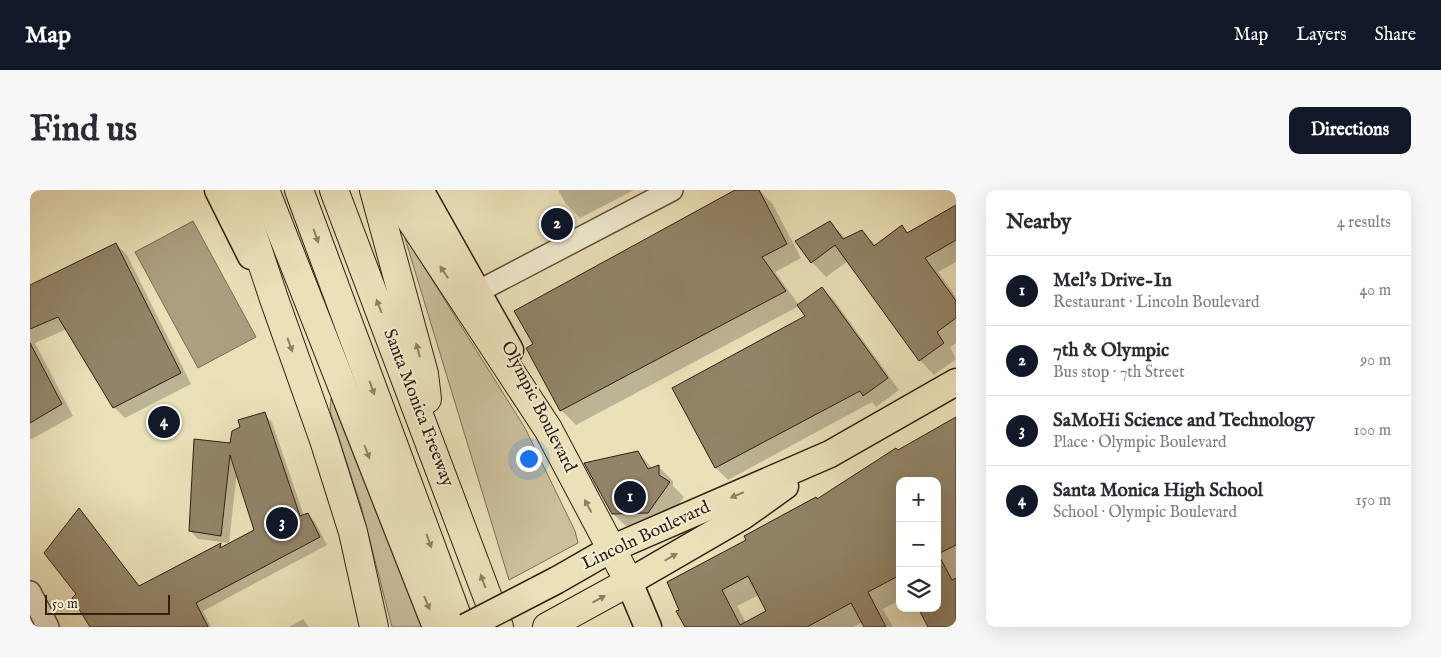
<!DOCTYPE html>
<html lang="en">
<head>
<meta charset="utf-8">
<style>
	:root { --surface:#fff; --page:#f7f7f7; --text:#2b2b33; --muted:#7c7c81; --line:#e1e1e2; --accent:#111827 }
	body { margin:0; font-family:"IM FELL English",serif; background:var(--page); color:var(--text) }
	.controls { position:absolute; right:15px; bottom:15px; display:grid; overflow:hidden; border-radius:10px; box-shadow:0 5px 20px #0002 }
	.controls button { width:45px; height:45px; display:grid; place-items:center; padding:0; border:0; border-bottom:1px solid var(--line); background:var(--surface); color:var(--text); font:25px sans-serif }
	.scale { position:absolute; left:15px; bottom:12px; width:125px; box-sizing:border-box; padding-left:5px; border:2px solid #311f10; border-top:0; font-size:14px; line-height:18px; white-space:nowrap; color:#311f10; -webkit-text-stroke:4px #f2ecd2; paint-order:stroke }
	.you { position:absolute; left:498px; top:268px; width:18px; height:18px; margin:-12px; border:4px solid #fff; border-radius:50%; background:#1a73e8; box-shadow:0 0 0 8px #1a73e833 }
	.badge { display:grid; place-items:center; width:32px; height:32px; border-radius:50%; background:var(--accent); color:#fff; font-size:16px; font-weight:700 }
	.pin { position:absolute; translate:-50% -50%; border:2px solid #fff; box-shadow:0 1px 5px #0006 }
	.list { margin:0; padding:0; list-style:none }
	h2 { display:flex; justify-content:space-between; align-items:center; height:65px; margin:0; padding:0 20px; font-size:21px }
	h2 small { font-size:16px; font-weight:400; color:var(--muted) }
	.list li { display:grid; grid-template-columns:32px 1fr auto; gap:15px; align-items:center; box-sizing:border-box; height:70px; padding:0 20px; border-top:1px solid var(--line) }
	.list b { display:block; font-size:19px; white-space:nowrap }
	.list p { margin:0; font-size:16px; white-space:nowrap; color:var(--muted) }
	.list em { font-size:16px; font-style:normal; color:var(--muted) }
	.icon { flex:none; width:28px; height:28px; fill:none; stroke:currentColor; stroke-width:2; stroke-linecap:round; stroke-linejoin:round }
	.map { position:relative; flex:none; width:926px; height:437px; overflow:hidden; border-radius:10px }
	header { display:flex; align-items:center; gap:30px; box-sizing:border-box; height:70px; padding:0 25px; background:var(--accent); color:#fff }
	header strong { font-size:24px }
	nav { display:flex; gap:28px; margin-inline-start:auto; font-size:18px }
	.intro { display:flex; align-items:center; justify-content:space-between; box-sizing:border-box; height:120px; padding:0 30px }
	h1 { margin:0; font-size:35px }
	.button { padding:12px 22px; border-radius:10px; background:var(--accent); color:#fff; font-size:18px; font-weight:700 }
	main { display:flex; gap:30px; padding:0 30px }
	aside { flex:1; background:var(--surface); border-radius:10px; box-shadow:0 5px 20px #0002 }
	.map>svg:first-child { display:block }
</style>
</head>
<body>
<header>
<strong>Map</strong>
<nav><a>Map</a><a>Layers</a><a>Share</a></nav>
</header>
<div class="intro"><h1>Find us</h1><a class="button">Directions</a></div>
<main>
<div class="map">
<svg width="926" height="437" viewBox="0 0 926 437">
	<rect width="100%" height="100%" fill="#ebe1b9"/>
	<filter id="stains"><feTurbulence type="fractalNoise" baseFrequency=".004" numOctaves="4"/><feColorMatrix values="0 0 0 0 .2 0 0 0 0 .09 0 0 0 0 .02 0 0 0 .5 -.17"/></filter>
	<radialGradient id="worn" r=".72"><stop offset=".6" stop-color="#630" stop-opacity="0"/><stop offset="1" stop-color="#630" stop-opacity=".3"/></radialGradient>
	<g fill="#cbc09c" stroke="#7e7056">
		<polygon points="374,45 495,238 545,341 548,353 479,390"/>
		<polygon points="301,208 391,437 362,437 331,316 300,221"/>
	</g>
	<polygon fill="#ac9f80" stroke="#7b6c53" points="163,31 226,147 168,178 105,62"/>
	<g fill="#0003" fill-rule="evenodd">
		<polygon points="528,0 604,0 550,28 536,14"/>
		<polygon points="707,0 728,0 742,13 771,68 745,82 769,115 792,98 804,110 869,200 846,217 842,212 698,290 686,278 777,126 769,116 546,235 531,220"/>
		<polygon points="926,16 926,72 908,82 926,107 926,153 920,157 926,169 904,185 890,170 818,71 796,87 782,72 800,32 816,49 832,41 846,56 871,37 878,44"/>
		<polygon points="86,54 97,65 161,194 95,228 84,217 37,139 5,153 43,226 0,250 0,97"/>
		<polygon points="234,224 242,232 274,326 277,324 285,332 297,355 173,421 181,437 62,437 43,408 48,404 49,320 110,397 190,355 193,358 226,341 207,281 199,353 168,349 160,341 202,254"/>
		<path d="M 926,228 L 926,437 L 899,437 L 907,418 L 907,291 L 870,291 L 870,410 L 853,419 L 863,437 L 836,437 L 833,432 L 823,437 L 653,437 L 655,435 L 650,420 L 643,407 L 717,350 ZM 729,405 L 738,422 L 716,433 L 707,416 Z"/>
		<polygon points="608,262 623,279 629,277 643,291 643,296 654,307 633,337 598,338 583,324"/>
		<polygon points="273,429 279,437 259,437"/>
	</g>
	<g fill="#928468" stroke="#311f10" fill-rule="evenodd">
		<polygon points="705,0 729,0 757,54 732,67 756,101 530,221 496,158 503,154 484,121"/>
		<polygon points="926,15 926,50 895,68 926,111 926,128 907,142 914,153 889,171 805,55 781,73 765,51 800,31 813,49 832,40 844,56 872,35 877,43"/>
		<polygon points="86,53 151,183 83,218 28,127 0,139 0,95"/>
		<polygon points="792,97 858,188 833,206 830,201 685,278 642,198 775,126 767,115"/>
		<polygon points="0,153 32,214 0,233"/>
		<polygon points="235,222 270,326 278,323 290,347 166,413 178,437 60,437 42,408 46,404 14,363 49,318 109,396 191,353 190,358 224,340 200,265 191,346 159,341 164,249 200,253 202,241 210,237 208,230"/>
		<path d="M 926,227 L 926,355 L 908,364 L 922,390 L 926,388 L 926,437 L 898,437 L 888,418 L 907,418 L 907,291 L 870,291 L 870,385 L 838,402 L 856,437 L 834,437 L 821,413 L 777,437 L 655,437 L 646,421 L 649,420 L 637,392 L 716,350 L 714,346 L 786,307 L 787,309 L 866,258 L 868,260 ZM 718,386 L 736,421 L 710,435 L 692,400 Z"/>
		<polygon points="608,261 618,279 629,275 629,285 640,292 618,323 582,324 554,273"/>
	</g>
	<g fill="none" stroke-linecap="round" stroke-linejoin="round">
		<g stroke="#60503a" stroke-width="24">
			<g id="minor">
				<polyline points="447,102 642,0"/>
				<polyline points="0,402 18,437"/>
			</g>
		</g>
		<g stroke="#311f10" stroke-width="29">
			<g id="major">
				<polyline points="188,0 221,66"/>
				<polyline points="390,0 480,160"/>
				<polyline points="527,390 581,359 800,264 926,192"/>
				<polyline points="618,437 599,392 713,326 755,296"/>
			</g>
		</g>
		<g stroke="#311f10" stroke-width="30">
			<g id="highway">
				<polyline points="208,0 244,109 294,250 323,342 344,437"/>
				<polyline points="235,0 407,437"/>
				<polyline points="269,0 431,437"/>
				<polyline points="304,0 469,437"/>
				<polyline points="344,0 394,184 397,209"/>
				<polyline points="361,0 518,239 599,392 517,437"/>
			</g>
		</g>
		<use href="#minor" stroke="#f2ecd2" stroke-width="21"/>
		<use href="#major" stroke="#ebe1b9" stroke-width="26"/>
		<use href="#highway" stroke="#ebe1b9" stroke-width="28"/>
		<g stroke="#311f10" stroke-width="29" stroke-linecap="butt">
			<polyline id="major-bridge" points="436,437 527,390"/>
		</g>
		<use href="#major-bridge" stroke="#ebe1b9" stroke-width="26"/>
	</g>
	<defs><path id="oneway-solid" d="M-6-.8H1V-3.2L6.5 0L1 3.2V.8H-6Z" transform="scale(1.25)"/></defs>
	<g fill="#8e8064">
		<use href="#oneway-solid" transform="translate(286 46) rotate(70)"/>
		<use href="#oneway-solid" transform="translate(414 82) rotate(-123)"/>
		<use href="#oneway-solid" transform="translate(349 116) rotate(-111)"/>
		<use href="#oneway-solid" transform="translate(260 155) rotate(70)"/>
		<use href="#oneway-solid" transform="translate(388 160) rotate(-105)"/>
		<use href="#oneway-solid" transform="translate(342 198) rotate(70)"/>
		<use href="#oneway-solid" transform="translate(337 262) rotate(69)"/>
		<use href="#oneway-solid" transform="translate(707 305) rotate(157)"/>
		<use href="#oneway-solid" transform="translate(558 316) rotate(-118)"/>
		<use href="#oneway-solid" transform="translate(399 351) rotate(70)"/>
		<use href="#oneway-solid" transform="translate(641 367) rotate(-30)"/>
		<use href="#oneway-solid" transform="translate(453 391) rotate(-110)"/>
		<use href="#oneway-solid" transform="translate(569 409) rotate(-29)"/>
		<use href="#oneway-solid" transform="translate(397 413) rotate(67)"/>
	</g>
	<g text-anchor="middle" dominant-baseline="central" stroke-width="4" stroke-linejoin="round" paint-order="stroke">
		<g font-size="18" fill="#311f10" stroke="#f2ecd2">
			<text transform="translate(508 217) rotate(63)">Olympic Boulevard</text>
			<text transform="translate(388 218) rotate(69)">Santa Monica Freeway</text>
			<text transform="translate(616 346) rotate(-25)">Lincoln Boulevard</text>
		</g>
	</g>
	<rect width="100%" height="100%" filter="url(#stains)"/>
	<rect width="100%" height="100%" fill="url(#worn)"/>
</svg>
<div class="controls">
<button>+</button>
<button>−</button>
<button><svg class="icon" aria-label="layers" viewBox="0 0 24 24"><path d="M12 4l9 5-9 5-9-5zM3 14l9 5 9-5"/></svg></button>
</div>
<div class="scale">50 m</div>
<div class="you"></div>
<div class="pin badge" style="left:600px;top:307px">1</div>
<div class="pin badge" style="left:527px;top:34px">2</div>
<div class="pin badge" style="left:252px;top:333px">3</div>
<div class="pin badge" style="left:134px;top:232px">4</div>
</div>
<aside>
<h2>Nearby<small>4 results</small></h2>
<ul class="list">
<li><span class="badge">1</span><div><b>Mel's Drive-In</b><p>Restaurant · Lincoln Boulevard</p></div><em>40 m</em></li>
<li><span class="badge">2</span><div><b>7th &amp; Olympic</b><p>Bus stop · 7th Street</p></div><em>90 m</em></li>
<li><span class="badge">3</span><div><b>SaMoHi Science and Technology</b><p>Place · Olympic Boulevard</p></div><em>100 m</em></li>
<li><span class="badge">4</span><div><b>Santa Monica High School</b><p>School · Olympic Boulevard</p></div><em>150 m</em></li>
</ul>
</aside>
</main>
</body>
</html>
